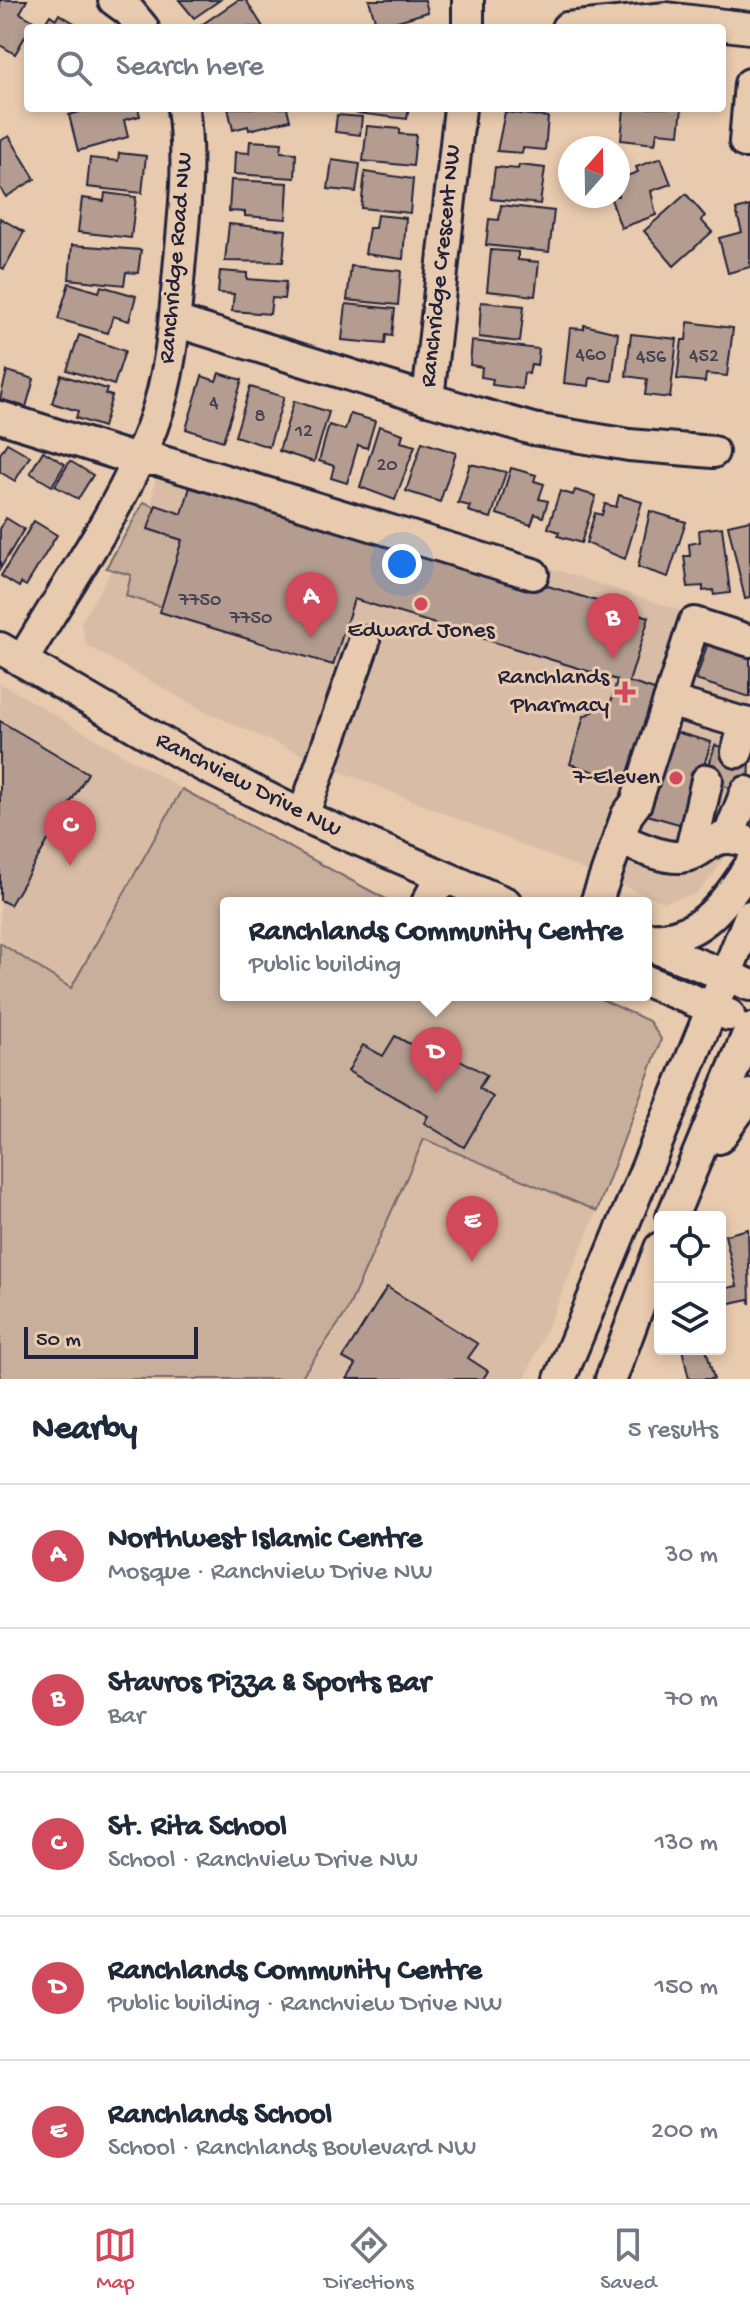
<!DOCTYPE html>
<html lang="en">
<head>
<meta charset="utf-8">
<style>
	:root { --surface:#fff; --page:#f2f2f3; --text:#1f2937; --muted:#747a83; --line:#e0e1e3; --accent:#d1495b }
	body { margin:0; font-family:"Gochi Hand",sans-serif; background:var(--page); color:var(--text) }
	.controls { position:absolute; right:24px; bottom:24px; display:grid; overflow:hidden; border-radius:8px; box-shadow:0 4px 12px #0003 }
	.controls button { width:72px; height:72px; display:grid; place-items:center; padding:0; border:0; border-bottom:2px solid var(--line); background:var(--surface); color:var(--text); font:40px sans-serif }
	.compass { position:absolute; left:558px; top:136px; width:72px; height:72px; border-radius:50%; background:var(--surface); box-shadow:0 4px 12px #0003; rotate:20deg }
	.scale { position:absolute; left:24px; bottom:20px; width:174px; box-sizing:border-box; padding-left:8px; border:4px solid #22223b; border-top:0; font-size:22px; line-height:28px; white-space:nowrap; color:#22223b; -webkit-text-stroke:6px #e8caae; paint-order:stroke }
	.you { position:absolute; left:402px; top:564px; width:28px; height:28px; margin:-20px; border:6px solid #fff; border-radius:50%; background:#1a73e8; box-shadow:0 0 0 12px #1a73e833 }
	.badge { display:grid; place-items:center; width:52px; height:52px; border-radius:50%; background:var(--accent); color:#fff; font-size:26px; font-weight:700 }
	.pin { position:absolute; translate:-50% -66px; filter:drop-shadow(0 2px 4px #0008) }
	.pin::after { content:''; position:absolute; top:42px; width:28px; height:24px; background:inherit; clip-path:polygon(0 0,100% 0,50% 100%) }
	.popup { position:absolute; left:220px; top:897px; width:432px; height:104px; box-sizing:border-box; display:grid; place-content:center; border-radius:8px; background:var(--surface); filter:drop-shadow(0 2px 6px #0005); font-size:26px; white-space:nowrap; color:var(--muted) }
	.popup b { font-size:30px; color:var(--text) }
	.popup::after { content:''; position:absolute; left:50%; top:100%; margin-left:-16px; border:16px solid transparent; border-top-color:var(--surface) }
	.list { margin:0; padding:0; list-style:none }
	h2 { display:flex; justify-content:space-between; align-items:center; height:104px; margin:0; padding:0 32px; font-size:34px }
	h2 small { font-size:26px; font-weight:400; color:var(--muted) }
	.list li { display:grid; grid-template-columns:52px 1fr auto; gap:24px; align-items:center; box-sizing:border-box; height:144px; padding:0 32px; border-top:2px solid var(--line) }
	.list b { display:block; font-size:30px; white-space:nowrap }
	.list p { margin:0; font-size:26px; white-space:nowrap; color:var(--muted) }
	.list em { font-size:26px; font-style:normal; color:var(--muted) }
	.icon { flex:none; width:44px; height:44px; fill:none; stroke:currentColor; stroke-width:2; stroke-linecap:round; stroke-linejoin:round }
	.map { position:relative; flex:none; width:750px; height:1379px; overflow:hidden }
	.search { position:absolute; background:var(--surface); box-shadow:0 4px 12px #0003; left:24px; right:24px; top:24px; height:88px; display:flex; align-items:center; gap:20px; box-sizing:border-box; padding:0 28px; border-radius:8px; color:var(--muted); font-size:30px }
	.sheet { height:824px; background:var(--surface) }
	nav { display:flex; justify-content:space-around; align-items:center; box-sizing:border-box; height:112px; border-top:2px solid var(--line); background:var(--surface); font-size:22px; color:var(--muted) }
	nav a { display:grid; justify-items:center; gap:4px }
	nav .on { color:var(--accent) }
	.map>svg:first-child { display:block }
</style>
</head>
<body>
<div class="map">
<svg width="750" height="1379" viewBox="0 0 750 1379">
	<rect width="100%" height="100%" fill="#e8caae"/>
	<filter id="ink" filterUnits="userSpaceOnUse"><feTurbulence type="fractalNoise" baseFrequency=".0125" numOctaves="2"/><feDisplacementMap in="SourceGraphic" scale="16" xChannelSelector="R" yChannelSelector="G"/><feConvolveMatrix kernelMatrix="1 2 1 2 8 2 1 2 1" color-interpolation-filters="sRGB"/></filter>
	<g filter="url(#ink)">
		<g fill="#d8bca5">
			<polygon points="159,454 529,561 750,633 750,815 710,879 696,894 664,902 335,769 204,711 86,645 81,622 152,502"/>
			<polygon points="0,683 182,789 71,988 0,943"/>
			<polygon points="424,1138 597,1211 525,1379 300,1379 346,1313"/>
		</g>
		<g fill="#c7af9b" stroke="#74686b" stroke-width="2">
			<polygon points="144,502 155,507 149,529 182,540 162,607 126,596 131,575 106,568"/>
			<polygon points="182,789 393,903 226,903 226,995 592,995 649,1021 661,1039 659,1046 597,1211 424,1139 346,1313 300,1379 0,1379 0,943 71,988"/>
		</g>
		<g fill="#b49d90" stroke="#22223b" stroke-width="2">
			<polygon points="0,0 27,0 20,13 34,21 15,54 0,45"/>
			<polygon points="179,0 220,0 194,18"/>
			<polygon points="238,0 246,0 263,27 197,28"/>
			<polygon points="369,0 425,0 428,12 377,27"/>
			<polygon points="59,14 83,28 42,28 50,15 56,19"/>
			<polygon points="93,108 138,108 140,116 124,120 128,137 78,151 69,115"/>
			<polygon points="228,108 287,108 290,120 249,130 248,126 233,130"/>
			<polygon points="356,108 409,108 407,119 355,113"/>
			<polygon points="624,108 682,108 679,134 657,132 655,144 621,140"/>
			<polygon points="505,112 548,117 545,150 523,148 522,153 497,151"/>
			<polygon points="337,115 362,117 360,135 335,132"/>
			<polygon points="367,126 400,129 400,134 416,135 413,166 363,161"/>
			<polygon points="9,136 35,179 6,197 0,188 0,141"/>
			<polygon points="250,141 282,143 281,152 296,153 295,178 234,174 235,152 249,153"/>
			<polygon points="119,153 146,156 142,193 87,187 90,158 118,161"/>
			<polygon points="661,158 671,184 651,191 656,215 621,228 610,196 618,196 618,179 638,172 636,167"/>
			<polygon points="332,160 360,164 356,192 328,189"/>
			<polygon points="519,165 545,168 540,204 491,199 495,167 518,169"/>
			<polygon points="365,172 413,179 410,213 361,208"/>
			<polygon points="231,180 288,183 286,219 245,216 245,212 229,211"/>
			<polygon points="105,193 136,197 131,238 78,232 82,198 104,201"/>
			<polygon points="686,194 705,216 701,220 712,232 674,266 644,231"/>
			<polygon points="501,205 554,211 549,252 486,245 489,219 499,220"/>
			<polygon points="750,206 750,267 728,273 719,238 742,232 736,210"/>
			<polygon points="377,215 406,218 403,259 365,254 369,228 375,228"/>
			<polygon points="0,218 24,232 4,269 0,267"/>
			<polygon points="229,224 286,230 283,262 225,261"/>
			<polygon points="72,245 141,250 138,273 126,272 124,285 69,279"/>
			<polygon points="491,250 518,252 518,260 539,262 535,296 487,291"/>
			<polygon points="351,266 401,271 398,305 347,300"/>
			<polygon points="220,271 247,273 247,279 286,282 284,299 272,298 270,314 232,311 234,294 218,293"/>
			<polygon points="69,283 99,292 101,286 136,296 129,321 113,316 108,333 58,319"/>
			<polygon points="481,302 524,306 520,342 479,337"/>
			<polygon points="346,304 395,309 392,336 386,335 385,344 342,340"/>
			<polygon points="688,322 733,328 727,376 706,374 705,382 677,379 682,340 686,340"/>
			<polygon points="584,325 618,333 612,381 590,378 589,386 564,383 570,328 584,329"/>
			<polygon points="631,334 677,339 670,398 645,395 647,379 626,376"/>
			<polygon points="79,335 125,351 114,385 67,370"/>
			<polygon points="472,341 539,349 537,365 531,364 529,374 524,373 522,389 492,385 493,379 481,377 482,367 470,365"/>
			<polygon points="7,371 34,379 26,407 0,399"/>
			<polygon points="219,373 242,380 223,441 186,429 202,376 216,381"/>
			<polygon points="61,375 107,389 105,394 112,396 103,427 76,418 78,411 52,403"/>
			<polygon points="250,387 284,397 269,447 235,436"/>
			<polygon points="294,401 329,412 314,462 279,451"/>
			<polygon points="350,414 375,421 367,448 358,445 347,483 331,478 334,466 319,461 329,425 345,430"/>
			<polygon points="379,426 403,434 401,442 415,446 395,500 360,487"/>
			<polygon points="422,442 456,453 440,502 406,491"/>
			<polygon points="7,443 30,456 15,481 0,472 0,454"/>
			<polygon points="43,451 65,464 52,486 30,473"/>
			<polygon points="70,461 93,475 78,499 55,486"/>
			<polygon points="470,464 506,472 491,518 468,511 470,506 458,503"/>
			<polygon points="511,468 536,475 534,481 544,484 539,499 548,501 543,517 535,514 531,525 497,514"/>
			<polygon points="193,477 649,617 629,682 664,693 636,785 570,764 584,716 611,702 617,680 354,599 333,665 160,612 182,540 148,529 156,505 182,514"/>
			<polygon points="575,490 596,496 581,543 558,536 559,532 548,528 560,491 573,495"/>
			<polygon points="619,495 642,502 625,559 586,543 595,513 602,515 605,504 616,507"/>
			<polygon points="650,511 686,522 668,577 638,567"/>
			<polygon points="6,518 24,529 0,569 0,529"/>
			<polygon points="750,520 750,598 745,599 728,525"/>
			<polygon points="34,521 57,535 26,586 21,583 19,587 1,576"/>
			<polygon points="722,527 730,593 714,595 713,590 703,591 703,586 688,587 684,556 690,556 689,544 700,542 699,530"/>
			<polygon points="709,639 750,651 750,697 696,680"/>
			<polygon points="0,721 88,773 10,905 0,900"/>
			<polygon points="665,729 711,742 686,826 640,813"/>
			<polygon points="715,745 750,756 749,793 705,779"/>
			<polygon points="395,1036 430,1055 435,1046 487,1075 479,1088 493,1097 464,1147 424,1123 428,1116 348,1071 363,1045 383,1056"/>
			<polygon points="748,1229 750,1304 749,1299 726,1304 722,1289 737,1286 725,1235"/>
			<polygon points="387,1287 478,1344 468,1358 488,1371 483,1379 347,1379 356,1365 343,1358"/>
			<polygon points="682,1349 706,1349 714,1379 689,1379"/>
		</g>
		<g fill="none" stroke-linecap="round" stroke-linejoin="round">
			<polyline stroke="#c0a897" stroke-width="30" stroke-dasharray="30 15" stroke-linecap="butt" points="727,786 737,752"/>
			<g stroke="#22223b" stroke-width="36">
				<g id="minor">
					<polyline points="114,0 129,11 143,28"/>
					<polyline points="468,28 468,0"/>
					<polyline points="567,28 666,18 750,28"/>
					<polyline points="745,142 750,84"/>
					<polyline points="175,321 428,399 460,108"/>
					<polyline points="428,399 533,429 629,445 713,452"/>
					<polyline points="0,417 137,460 157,460 533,574"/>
					<polyline points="750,641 694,623 669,701 750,725"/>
					<polyline points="0,648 198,763 303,816 506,903"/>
					<path d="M 22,661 C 66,585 121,510 152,427 C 172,374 175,315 180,259 C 185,208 190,159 183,108"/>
					<polyline points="737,752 745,723"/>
					<polyline points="303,816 364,642"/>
					<polyline points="728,838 746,792"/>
					<path d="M 619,839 C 637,846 661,858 680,857 C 710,854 708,827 750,843"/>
					<polyline points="690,854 707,780"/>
					<polyline points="427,903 435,888 449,879"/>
					<polyline points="596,903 627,815 636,803 669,701"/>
					<path d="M 646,938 C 699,942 723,905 750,866"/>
					<polyline points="646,944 750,985"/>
					<polyline points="646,981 729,1015"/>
					<polyline points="719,1138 750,1095"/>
					<polyline points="672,1217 750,1029"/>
					<polyline points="560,1379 750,916"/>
					<polyline points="611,1379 660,1248"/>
				</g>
			</g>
			<use href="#minor" stroke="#e8caae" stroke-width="30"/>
		</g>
	</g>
	<g fill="#d1495b" stroke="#e8caae" stroke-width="3">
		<circle cx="421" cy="604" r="8"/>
		<path d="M621 680h8v8h8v8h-8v8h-8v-8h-8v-8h8z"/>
		<circle cx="676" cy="778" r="8"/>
	</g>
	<g text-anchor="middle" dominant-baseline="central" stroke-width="6" stroke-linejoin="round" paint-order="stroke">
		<g font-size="20" fill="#464150">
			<text x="591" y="356">460</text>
			<text x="704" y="357">452</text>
			<text x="651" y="358">456</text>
			<text x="214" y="404">4</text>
			<text x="260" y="417">8</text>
			<text x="304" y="432">12</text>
			<text x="387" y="466">20</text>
			<text x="200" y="601">7750</text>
			<text x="251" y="619">7750</text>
		</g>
		<g font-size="24" fill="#22223b" stroke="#e8caae">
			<text transform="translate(177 258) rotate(-85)">Ranchridge Road NW</text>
			<text transform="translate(442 266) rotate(-84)">Ranchridge Crescent NW</text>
			<text transform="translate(248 786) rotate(27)">Ranchview Drive NW</text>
		</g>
		<g font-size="24" fill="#22223b" stroke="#e8caae" text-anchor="end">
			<text x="421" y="631" text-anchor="middle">Edward Jones</text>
			<text x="609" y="678">Ranchlands<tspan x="609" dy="28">Pharmacy</tspan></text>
			<text x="660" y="778">7-Eleven</text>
		</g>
	</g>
</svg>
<div class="controls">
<button><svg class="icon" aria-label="locate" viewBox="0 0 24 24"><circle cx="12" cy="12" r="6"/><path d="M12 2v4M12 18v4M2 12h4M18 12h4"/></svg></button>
<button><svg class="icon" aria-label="layers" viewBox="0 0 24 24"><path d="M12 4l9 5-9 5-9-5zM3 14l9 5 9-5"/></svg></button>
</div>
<svg class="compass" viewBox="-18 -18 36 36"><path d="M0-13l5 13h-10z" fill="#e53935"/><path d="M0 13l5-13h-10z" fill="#747a83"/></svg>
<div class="scale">50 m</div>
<div class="you"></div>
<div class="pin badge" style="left:311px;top:638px">A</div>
<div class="pin badge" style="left:613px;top:659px">B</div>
<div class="pin badge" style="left:70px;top:866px">C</div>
<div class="pin badge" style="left:436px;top:1093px">D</div>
<div class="popup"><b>Ranchlands Community Centre</b>Public building</div>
<div class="pin badge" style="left:472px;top:1262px">E</div>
<div class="search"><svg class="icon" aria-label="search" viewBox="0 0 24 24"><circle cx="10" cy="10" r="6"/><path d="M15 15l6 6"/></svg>Search here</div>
</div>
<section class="sheet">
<h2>Nearby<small>5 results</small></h2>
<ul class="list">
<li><span class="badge">A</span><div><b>Northwest Islamic Centre</b><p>Mosque · Ranchview Drive NW</p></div><em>30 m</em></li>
<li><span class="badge">B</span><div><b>Stavros Pizza &amp; Sports Bar</b><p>Bar</p></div><em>70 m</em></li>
<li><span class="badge">C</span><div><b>St. Rita School</b><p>School · Ranchview Drive NW</p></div><em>130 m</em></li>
<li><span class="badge">D</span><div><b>Ranchlands Community Centre</b><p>Public building · Ranchview Drive NW</p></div><em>150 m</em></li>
<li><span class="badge">E</span><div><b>Ranchlands School</b><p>School · Ranchlands Boulevard NW</p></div><em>200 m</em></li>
</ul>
</section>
<nav>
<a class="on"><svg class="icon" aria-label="map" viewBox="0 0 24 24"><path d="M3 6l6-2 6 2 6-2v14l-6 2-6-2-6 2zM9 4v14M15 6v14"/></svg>Map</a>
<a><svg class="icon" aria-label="directions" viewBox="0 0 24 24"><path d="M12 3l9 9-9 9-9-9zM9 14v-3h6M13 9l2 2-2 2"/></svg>Directions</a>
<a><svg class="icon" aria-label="saved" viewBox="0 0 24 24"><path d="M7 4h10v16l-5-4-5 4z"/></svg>Saved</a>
</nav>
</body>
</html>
